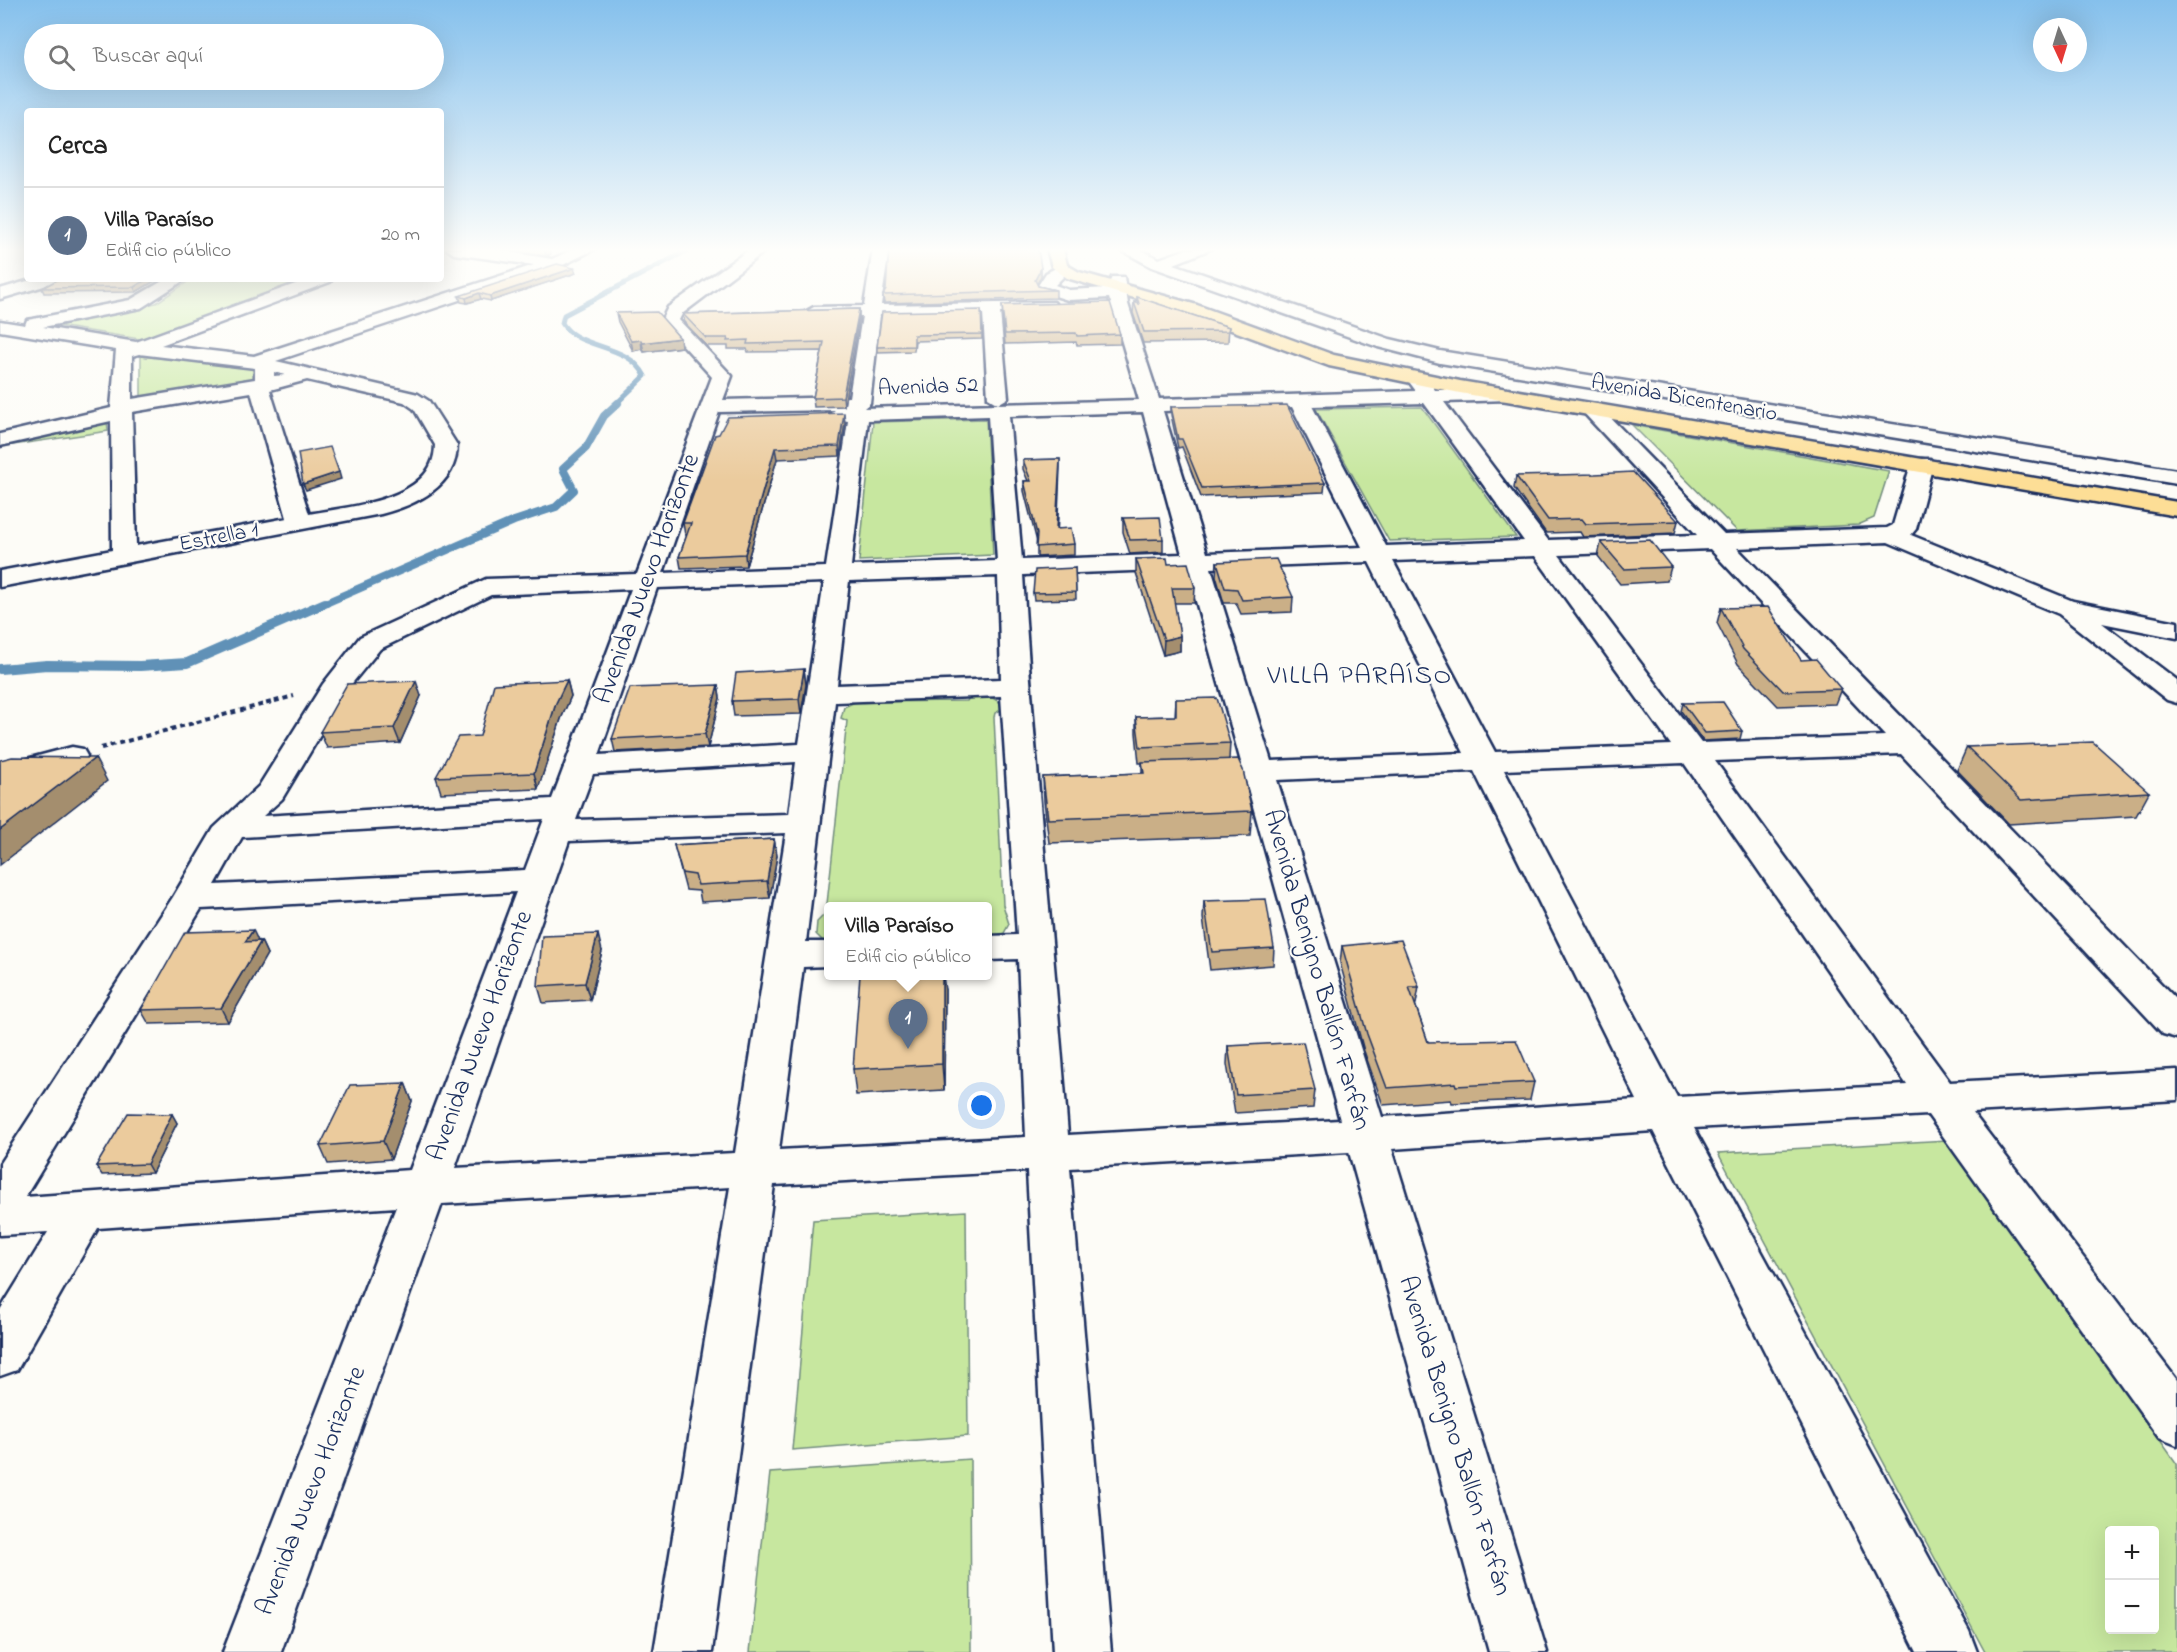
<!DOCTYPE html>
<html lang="es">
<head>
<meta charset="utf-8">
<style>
	:root { --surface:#fff; --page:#f2f2f2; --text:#222; --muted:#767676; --line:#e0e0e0; --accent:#2563eb }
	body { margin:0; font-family:"Indie Flower",sans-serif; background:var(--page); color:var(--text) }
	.controls { position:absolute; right:18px; bottom:18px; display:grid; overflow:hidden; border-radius:6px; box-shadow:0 6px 24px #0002 }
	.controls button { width:54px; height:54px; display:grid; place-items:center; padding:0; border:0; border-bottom:2px solid var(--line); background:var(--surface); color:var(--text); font:30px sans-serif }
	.compass { position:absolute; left:2033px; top:18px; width:54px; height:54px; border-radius:50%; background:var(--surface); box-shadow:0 6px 24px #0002; rotate:176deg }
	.you { position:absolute; left:982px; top:1106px; width:21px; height:21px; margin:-15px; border:4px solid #fff; border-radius:50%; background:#1a73e8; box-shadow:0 0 0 9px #1a73e833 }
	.badge { display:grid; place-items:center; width:39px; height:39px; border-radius:50%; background:var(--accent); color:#fff; font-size:20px; font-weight:700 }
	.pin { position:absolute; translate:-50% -50px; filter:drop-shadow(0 2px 3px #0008) }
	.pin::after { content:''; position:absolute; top:32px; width:21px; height:18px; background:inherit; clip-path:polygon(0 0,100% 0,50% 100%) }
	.popup { position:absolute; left:824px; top:902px; width:168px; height:78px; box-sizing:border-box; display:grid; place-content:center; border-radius:6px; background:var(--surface); filter:drop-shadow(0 2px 4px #0005); font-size:20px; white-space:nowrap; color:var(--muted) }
	.popup b { font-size:22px; color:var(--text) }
	.popup::after { content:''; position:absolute; left:50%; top:100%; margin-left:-12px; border:12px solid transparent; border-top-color:var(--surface) }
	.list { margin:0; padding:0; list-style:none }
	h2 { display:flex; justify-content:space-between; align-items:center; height:78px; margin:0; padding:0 24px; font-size:26px }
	h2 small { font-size:20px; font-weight:400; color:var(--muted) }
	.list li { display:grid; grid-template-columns:39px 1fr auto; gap:18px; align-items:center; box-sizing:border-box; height:96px; padding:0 24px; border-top:2px solid var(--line) }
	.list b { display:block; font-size:22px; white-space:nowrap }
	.list p { margin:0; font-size:20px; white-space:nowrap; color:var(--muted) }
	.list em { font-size:20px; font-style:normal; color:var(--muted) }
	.icon { flex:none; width:33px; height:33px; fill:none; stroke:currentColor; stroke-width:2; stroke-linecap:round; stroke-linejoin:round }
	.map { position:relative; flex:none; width:2177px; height:1652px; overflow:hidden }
	.search { position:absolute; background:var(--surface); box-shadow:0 6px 24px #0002; left:24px; top:24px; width:420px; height:66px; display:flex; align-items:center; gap:15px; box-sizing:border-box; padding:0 21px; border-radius:33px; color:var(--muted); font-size:22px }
	.panel { position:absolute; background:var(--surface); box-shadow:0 6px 24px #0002; left:24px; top:108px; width:420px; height:174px; border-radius:6px }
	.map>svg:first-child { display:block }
</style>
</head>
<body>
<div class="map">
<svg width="2177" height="1652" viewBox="0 0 2177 1652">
	<rect width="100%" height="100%" fill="#fdfcf7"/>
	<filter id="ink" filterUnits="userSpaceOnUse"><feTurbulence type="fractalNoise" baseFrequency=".0167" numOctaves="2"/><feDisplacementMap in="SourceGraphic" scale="12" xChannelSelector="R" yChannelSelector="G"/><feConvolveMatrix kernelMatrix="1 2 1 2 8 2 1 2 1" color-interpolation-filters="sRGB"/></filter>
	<g filter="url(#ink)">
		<g fill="#c7e79f" stroke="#718b7e" stroke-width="1.5" fill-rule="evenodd">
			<polygon points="192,279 309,279 146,340 52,325 156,303"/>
			<polygon points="141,356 250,368 254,369 253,380 141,400"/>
			<polygon points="1422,407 1516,537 1389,541 1316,409"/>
			<polygon points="986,419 993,555 859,561 873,422"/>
			<polygon points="107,421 108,431 0,447 0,446"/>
			<polygon points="1632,425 1889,471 1874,518 1858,525 1737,531"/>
			<polygon points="991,697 1001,703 1001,710 995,713 994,717 1003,905 1009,924 1004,933 988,938 988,906 828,906 828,943 824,942 816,934 817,922 826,913 847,721 841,718 844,707 855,702 967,701 969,698"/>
			<path d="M 1948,1140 L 2177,1464 L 2177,1652 L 1985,1652 L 1718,1153 ZM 2110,1530 L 2154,1530 L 2154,1630 L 2110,1630 Z"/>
			<polygon points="966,1211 968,1436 792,1450 813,1220"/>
			<polygon points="970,1459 971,1652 750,1652 770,1473"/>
		</g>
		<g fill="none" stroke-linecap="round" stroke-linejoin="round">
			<path stroke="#6191b7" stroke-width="5" d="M 616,404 L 645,376 C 628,342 577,350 562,323 L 564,315 L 690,249"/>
			<polyline stroke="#6191b7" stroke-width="8" points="321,605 514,521 556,507 574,490 563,469 586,448 604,416 618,403"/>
			<polyline stroke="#6191b7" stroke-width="10" points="0,669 47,665 140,666 187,663 325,603"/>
			<g stroke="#1b2f5e" stroke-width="5">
				<g id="minor">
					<path d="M 447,249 L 491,249 L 552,259 L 574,249 L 595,249 L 561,266 L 276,361 L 418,394 L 429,401 L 457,445 C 457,486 416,505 381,514 L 0,587 L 0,571 L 112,550 L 111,421 L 0,446 L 0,434 L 111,408 L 116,350 L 0,331 L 0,321 L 25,325 L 27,320 L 33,319 L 130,300 L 166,279 L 186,279 L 141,308 L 43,327 L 136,342 L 309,279 L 332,279 L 330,282 L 161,345 L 254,356 L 534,265 L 454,254 ZM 139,354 L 255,368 L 255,379 L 132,399 L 132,356 ZM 274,372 L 285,375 L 274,376 ZM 307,380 L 404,402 L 414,409 L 435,445 C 435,501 350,506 309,514 L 270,390 ZM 251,392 L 287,518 L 136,546 L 132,412 Z"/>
					<path d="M 750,249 L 768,249 L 682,314 L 679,320 L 732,376 L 723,400 L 849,397 L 862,316 L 814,317 L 805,312 L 814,307 L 864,306 L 873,249 L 889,249 L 881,305 L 1054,302 L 1057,306 L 1054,310 L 1048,311 L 1000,312 L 1008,398 L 998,404 L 1139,400 L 1109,298 L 1068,300 L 1039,291 L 1037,287 L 1046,273 L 1062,265 L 1070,270 L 1055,285 L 1069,290 L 1107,288 L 1112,277 L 1124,277 L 1128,304 L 1159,399 L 1416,391 L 1407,379 L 1417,373 L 1424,375 L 1435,390 L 1516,390 L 1519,394 L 1516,398 L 1509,400 L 1444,402 L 1548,540 L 1697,535 L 1583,412 L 1580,408 L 1583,404 L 1597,404 L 1724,534 L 1887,528 L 1893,525 L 1911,464 L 1914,459 L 1930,459 L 1933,464 L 1916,529 L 1911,535 L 2073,601 L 2177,622 L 2177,638 L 2102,623 L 2177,680 L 2177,703 L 2167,700 L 2059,614 L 1888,542 L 1737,548 L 2177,1000 L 2177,1038 L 2163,1034 L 1901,754 L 1715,761 L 1950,1082 L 2177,1070 L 2177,1100 L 1972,1112 L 2177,1380 L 2177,1445 L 2159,1438 L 1928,1115 L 1694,1128 L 1969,1631 L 1977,1652 L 1917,1652 L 1653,1131 L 1392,1149 L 1547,1652 L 1489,1652 L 1349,1152 L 1070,1168 L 1111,1652 L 1053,1652 L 1027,1171 L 774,1185 L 712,1652 L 654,1652 L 730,1187 L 442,1204 L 281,1652 L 223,1652 L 396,1207 L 98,1228 L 17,1370 L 0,1376 L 0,1310 L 48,1232 L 0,1235 L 0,1163 L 173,897 L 214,828 L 259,786 L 323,684 L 360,637 L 486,579 L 637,574 L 712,377 L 661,321 L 668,307 ZM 983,313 L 988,398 L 998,404 L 864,408 L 870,403 L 880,315 ZM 1424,403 L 1524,541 L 1386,546 L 1312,406 ZM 1292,407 L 1362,547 L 1207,553 L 1163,411 ZM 835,410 L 828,415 L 831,419 L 848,421 L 826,567 L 663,573 L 719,412 ZM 1143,412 L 1182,554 L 1022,560 L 1009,416 ZM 988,416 L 997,561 L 851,566 L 868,420 ZM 1710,549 L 1885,736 L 1701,743 L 1559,555 ZM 1535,556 L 1671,745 L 1495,752 L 1393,561 ZM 1369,562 L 1464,753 L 1271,761 L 1211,568 ZM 1187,569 L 1241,762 L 1226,765 L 1221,772 L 1226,779 L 1246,781 L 1340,1120 L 1068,1135 C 1054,948 1034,762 1023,575 ZM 998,576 L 1001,679 L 837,685 L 849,581 ZM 824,582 L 799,744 L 599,755 L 657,588 ZM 631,589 L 552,799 L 263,816 L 282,799 L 349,687 L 380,649 L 491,595 ZM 1001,696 L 1017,935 L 988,936 L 988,960 L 1018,959 L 1026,1137 L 779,1150 L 803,967 L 828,966 L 828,942 L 806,942 L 835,702 ZM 796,762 L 789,814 L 576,820 L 593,774 ZM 1684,763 L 1907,1085 L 1677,1097 L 1504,770 ZM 1474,771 L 1637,1100 L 1382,1117 L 1277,780 ZM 544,819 L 525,870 L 215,885 L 242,837 ZM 786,833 L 735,1153 L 455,1168 L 569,841 ZM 516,892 L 410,1170 L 25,1197 L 201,909 Z"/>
					<polygon points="1119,249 1139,249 1159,259 1187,249 1211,249 1174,264 1390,339 1440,351 2177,470 2177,484 1440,363 1378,347 1152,267"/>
					<polygon points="34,279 60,279 58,282 0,299 0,289"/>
					<polygon points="72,747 83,749 87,756 83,763 0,785 0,766"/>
				</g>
			</g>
			<g stroke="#1b2f5e" stroke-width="5">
				<polygon id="major" points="1047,249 1063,249 1067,265 1079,272 1197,305 1334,355 1460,381 2177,502 2177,516 1460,393 1329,366 1185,313 1067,278 1052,267"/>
			</g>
			<polyline stroke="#1b2f5e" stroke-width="4" stroke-dasharray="5 4" stroke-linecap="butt" points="101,748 294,696"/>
			<use href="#minor" fill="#fdfcf7" fill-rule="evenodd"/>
			<use href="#major" fill="#fdde96" fill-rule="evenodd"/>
		</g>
		<g fill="#caaf87" stroke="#1b2f5e" stroke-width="1.5">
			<polygon points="500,249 554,249 550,251 551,254 546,256"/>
			<polygon points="1041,268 1041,276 1037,284 1038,286 1056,290 1056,298 884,303 883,295"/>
			<polygon points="576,273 491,301 481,299 467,303 461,302 459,296"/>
			<polygon points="59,279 158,279 136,292 44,293 42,288"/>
			<polygon points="1137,297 1229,327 1228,342 1143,343 1133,313 1134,302 1137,303"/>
			<polygon points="1002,305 1120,334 1120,344 1077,345 1076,342 1005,344"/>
			<polygon points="859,309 859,317 844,406 814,407 813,398 822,351 748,352 747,349 728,349 728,346 707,346 684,322 683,314"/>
			<polygon points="981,310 982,339 915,341 914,351 877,352 877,347"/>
			<polygon points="616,313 681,347 644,352 642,349 633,351 618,322"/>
			<polygon points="1171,407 1325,483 1324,492 1201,497 1182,447 1178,448 1171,415"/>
			<polygon points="845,423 840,456 777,459 746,566 681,568 679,557 687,535 685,535 683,523 715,435"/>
			<polygon points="1060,459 1057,528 1074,544 1074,555 1037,557 1037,542 1024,491 1024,481 1028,481 1023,469 1023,460"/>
			<polygon points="1516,476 1678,521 1675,533 1583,537 1580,532 1546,533 1514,488"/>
			<polygon points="1123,518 1163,539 1163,552 1130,554 1123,532"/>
			<polygon points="1601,542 1671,567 1667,581 1620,584 1598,556"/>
			<polygon points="1136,559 1168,564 1195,588 1194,603 1174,603 1180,636 1180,651 1163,655 1136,573"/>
			<polygon points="1217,562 1293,597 1292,612 1241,614 1236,603 1224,603 1216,576"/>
			<polygon points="1075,568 1076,599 1034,600 1033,593"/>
			<polygon points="1721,608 1801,660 1841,689 1835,704 1778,706 1738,664 1717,623"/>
			<polygon points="804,669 806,685 801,714 734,716 732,701"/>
			<polygon points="567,680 571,696 561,719 538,789 441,793 436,777"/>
			<polygon points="718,685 720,698 708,747 615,752 612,739"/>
			<polygon points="421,696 400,743 327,748 320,732"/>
			<polygon points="1176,699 1230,743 1229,759 1252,811 1250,836 1049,843 1044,801 1043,777 1142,773 1142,763 1139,763 1136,733 1136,717 1175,716"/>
			<polygon points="1683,703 1742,731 1740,739 1703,741 1681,711"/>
			<polygon points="1967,747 2149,792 2136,816 2009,824 1957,770"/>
			<polygon points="774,839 777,855 770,898 701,902 699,891 686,890 674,845"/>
			<polygon points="1204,901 1274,948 1273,965 1210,970 1203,918"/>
			<polygon points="258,941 261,941 267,954 228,1022 149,1024 141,1010"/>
			<polygon points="1342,946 1419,987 1416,1004 1415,1004 1428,1042 1534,1082 1530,1100 1452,1103 1451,1100 1383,1105 1364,1051 1340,963"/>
			<polygon points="602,951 590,1000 543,1003 538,986"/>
			<polygon points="945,990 944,1090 856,1095 853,1069"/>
			<polygon points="1228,1046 1315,1090 1313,1108 1235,1113 1227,1064"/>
			<polygon points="405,1083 412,1101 391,1159 328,1164 320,1146"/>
			<polygon points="172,1114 177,1123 152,1173 102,1175 96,1166"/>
		</g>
		<g fill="#a48e6e" stroke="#1b2f5e" stroke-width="1.5">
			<polygon points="543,249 554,249 550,251 551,254 546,256 545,251"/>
			<polygon points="574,268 576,273 491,301 490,296"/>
			<polygon points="1041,268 1041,276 1035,288 1035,280"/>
			<polygon points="147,279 158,279 136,292 134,287"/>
			<polygon points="479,293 481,299 467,303 466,298"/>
			<polygon points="859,309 859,317 844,406 843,397"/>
			<polygon points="680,338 681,347 644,352 642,343"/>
			<polygon points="641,340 642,349 633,351 631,341"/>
			<polygon points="844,413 845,423 840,456 839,446"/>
			<polygon points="775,448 777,459 746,566 745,554"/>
			<polygon points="1060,459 1060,468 1057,539 1056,529"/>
			<polygon points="339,472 341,479 306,490 303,484"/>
			<polygon points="1180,636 1180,651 1163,655 1164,640"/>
			<polygon points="804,669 806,685 801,714 799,699"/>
			<polygon points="567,680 571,696 561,719 538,789 534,773 556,703"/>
			<polygon points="416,681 421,696 400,743 394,728"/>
			<polygon points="718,685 720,698 708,747 705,734"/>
			<polygon points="95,758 107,781 0,865 0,830"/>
			<polygon points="774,839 777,855 770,898 767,881"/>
			<polygon points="253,930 259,943 245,942"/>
			<polygon points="598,934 602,951 590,1000 585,983"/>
			<polygon points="261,941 267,954 228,1022 221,1008"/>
			<polygon points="942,975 943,975 945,990 944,1090 942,1064"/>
			<polygon points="405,1083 412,1101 391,1159 383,1141"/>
			<polygon points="172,1114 177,1123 152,1173 147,1164"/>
		</g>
		<g fill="#ebcb9d" stroke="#1b2f5e" stroke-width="1.5">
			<polygon points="889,249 1038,249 1041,268 1035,280 1038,286 1056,290 883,295 886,290"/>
			<polygon points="557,264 574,268 490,296 479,293 466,298 459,296"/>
			<polygon points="59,279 147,279 134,287 42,288"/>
			<polygon points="1137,297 1229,327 1228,331 1144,332 1134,302 1139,304"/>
			<polygon points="1110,302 1120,334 1077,336 1076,333 1005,334 1002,305"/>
			<polygon points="859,309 843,397 813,398 824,342 747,344 748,340 727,341 728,338 706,338 683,314"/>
			<polygon points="981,310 982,334 914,335 914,346 877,347 882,312"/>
			<polygon points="657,312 680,338 642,343 641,340 631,341 616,313"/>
			<polygon points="1287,405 1325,483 1202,488 1182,439 1178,439 1171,407"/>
			<polygon points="844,413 839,446 775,448 745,554 679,557 691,523 683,523 715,435 719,434 728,417"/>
			<polygon points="330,447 339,472 303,484 298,453"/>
			<polygon points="1060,459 1056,529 1071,528 1074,544 1036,547 1037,534 1024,481 1031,481 1023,460"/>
			<polygon points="1633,472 1678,521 1586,524 1582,519 1548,520 1516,476 1595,474"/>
			<polygon points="1160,517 1163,539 1130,540 1123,518"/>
			<polygon points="1650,540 1671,567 1624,569 1601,542"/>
			<polygon points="1167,558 1168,564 1188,563 1195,588 1172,588 1180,636 1164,640 1136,559"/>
			<polygon points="1276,559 1293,597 1242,600 1237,589 1225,588 1217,562"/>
			<polygon points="1075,568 1076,592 1033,593 1035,570"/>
			<polygon points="1768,607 1801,660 1816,659 1841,689 1783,691 1743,649 1721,608"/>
			<polygon points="804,669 799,699 732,701 736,673"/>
			<polygon points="567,680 556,703 534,773 436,777 458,737 480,736 494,684"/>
			<polygon points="416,681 394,728 320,732 347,684"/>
			<polygon points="718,685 705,734 612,739 630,688"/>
			<polygon points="1217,698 1230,743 1140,747 1136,717 1176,716 1176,699"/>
			<polygon points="1723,702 1742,731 1705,733 1683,703"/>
			<polygon points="2093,742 2149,792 2021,800 1967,747"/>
			<polygon points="12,757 95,758 0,830 0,760"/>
			<polygon points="1238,759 1243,770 1252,811 1048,819 1043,777 1144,773 1142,762"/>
			<polygon points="774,839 767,881 698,885 695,875 682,873 674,845"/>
			<polygon points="1266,899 1274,948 1212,952 1204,901"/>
			<polygon points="253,930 245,942 261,941 221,1008 141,1010 185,932"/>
			<polygon points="598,934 585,983 538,986 542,936"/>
			<polygon points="1401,940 1419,987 1409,987 1428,1042 1516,1040 1534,1082 1456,1086 1455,1083 1387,1088 1367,1034 1342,946"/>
			<polygon points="860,975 942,975 942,1064 853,1069"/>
			<polygon points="1303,1042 1315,1090 1236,1095 1228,1046"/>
			<polygon points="405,1083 383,1141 320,1146 350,1085"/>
			<polygon points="128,1113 172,1114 147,1164 96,1166"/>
		</g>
	</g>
	<linearGradient id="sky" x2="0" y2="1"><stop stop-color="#85c0ec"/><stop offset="0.52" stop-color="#fefefb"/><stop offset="1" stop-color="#fefefb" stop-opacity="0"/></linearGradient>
	<rect width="2177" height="481" fill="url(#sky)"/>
	<g text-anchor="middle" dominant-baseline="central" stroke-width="4.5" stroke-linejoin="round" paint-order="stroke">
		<g font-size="22" fill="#1b2f5e" stroke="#fdfcf7">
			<text transform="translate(928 388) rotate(-2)">Avenida 52</text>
			<text transform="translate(1684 399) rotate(10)">Avenida Bicentenario</text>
			<text transform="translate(219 538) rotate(-11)">Estrella 1</text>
		</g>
		<g font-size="26" fill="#1b2f5e" stroke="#fdfcf7">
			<text transform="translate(648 579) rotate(-70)">Avenida Nuevo Horizonte</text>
			<text transform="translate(1316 970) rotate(74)">Avenida Benigno Ballón Farfán</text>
			<text transform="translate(481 1036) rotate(-70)">Avenida Nuevo Horizonte</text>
			<text transform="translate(1454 1436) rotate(73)">Avenida Benigno Ballón Farfán</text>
			<text transform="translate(312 1491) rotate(-69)">Avenida Nuevo Horizonte</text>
		</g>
		<g font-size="27" letter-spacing="1.5" fill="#1b2f5e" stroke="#fdfcf7">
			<text x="1360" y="676">VILLA PARAÍSO</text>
		</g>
	</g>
</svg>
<div class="controls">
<button>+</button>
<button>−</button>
</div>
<svg class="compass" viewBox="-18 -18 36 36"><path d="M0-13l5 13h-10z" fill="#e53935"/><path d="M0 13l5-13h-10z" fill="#767676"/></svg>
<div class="you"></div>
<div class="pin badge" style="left:908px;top:1049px;background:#5c6f8a">1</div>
<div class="popup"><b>Villa Paraíso</b>Edificio público</div>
<div class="search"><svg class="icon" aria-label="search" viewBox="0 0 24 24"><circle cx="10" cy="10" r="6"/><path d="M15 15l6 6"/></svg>Buscar aquí</div>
<section class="panel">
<h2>Cerca<small></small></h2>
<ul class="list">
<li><span class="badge" style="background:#5c6f8a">1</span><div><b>Villa Paraíso</b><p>Edificio público</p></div><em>20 m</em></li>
</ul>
</section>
</div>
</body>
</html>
